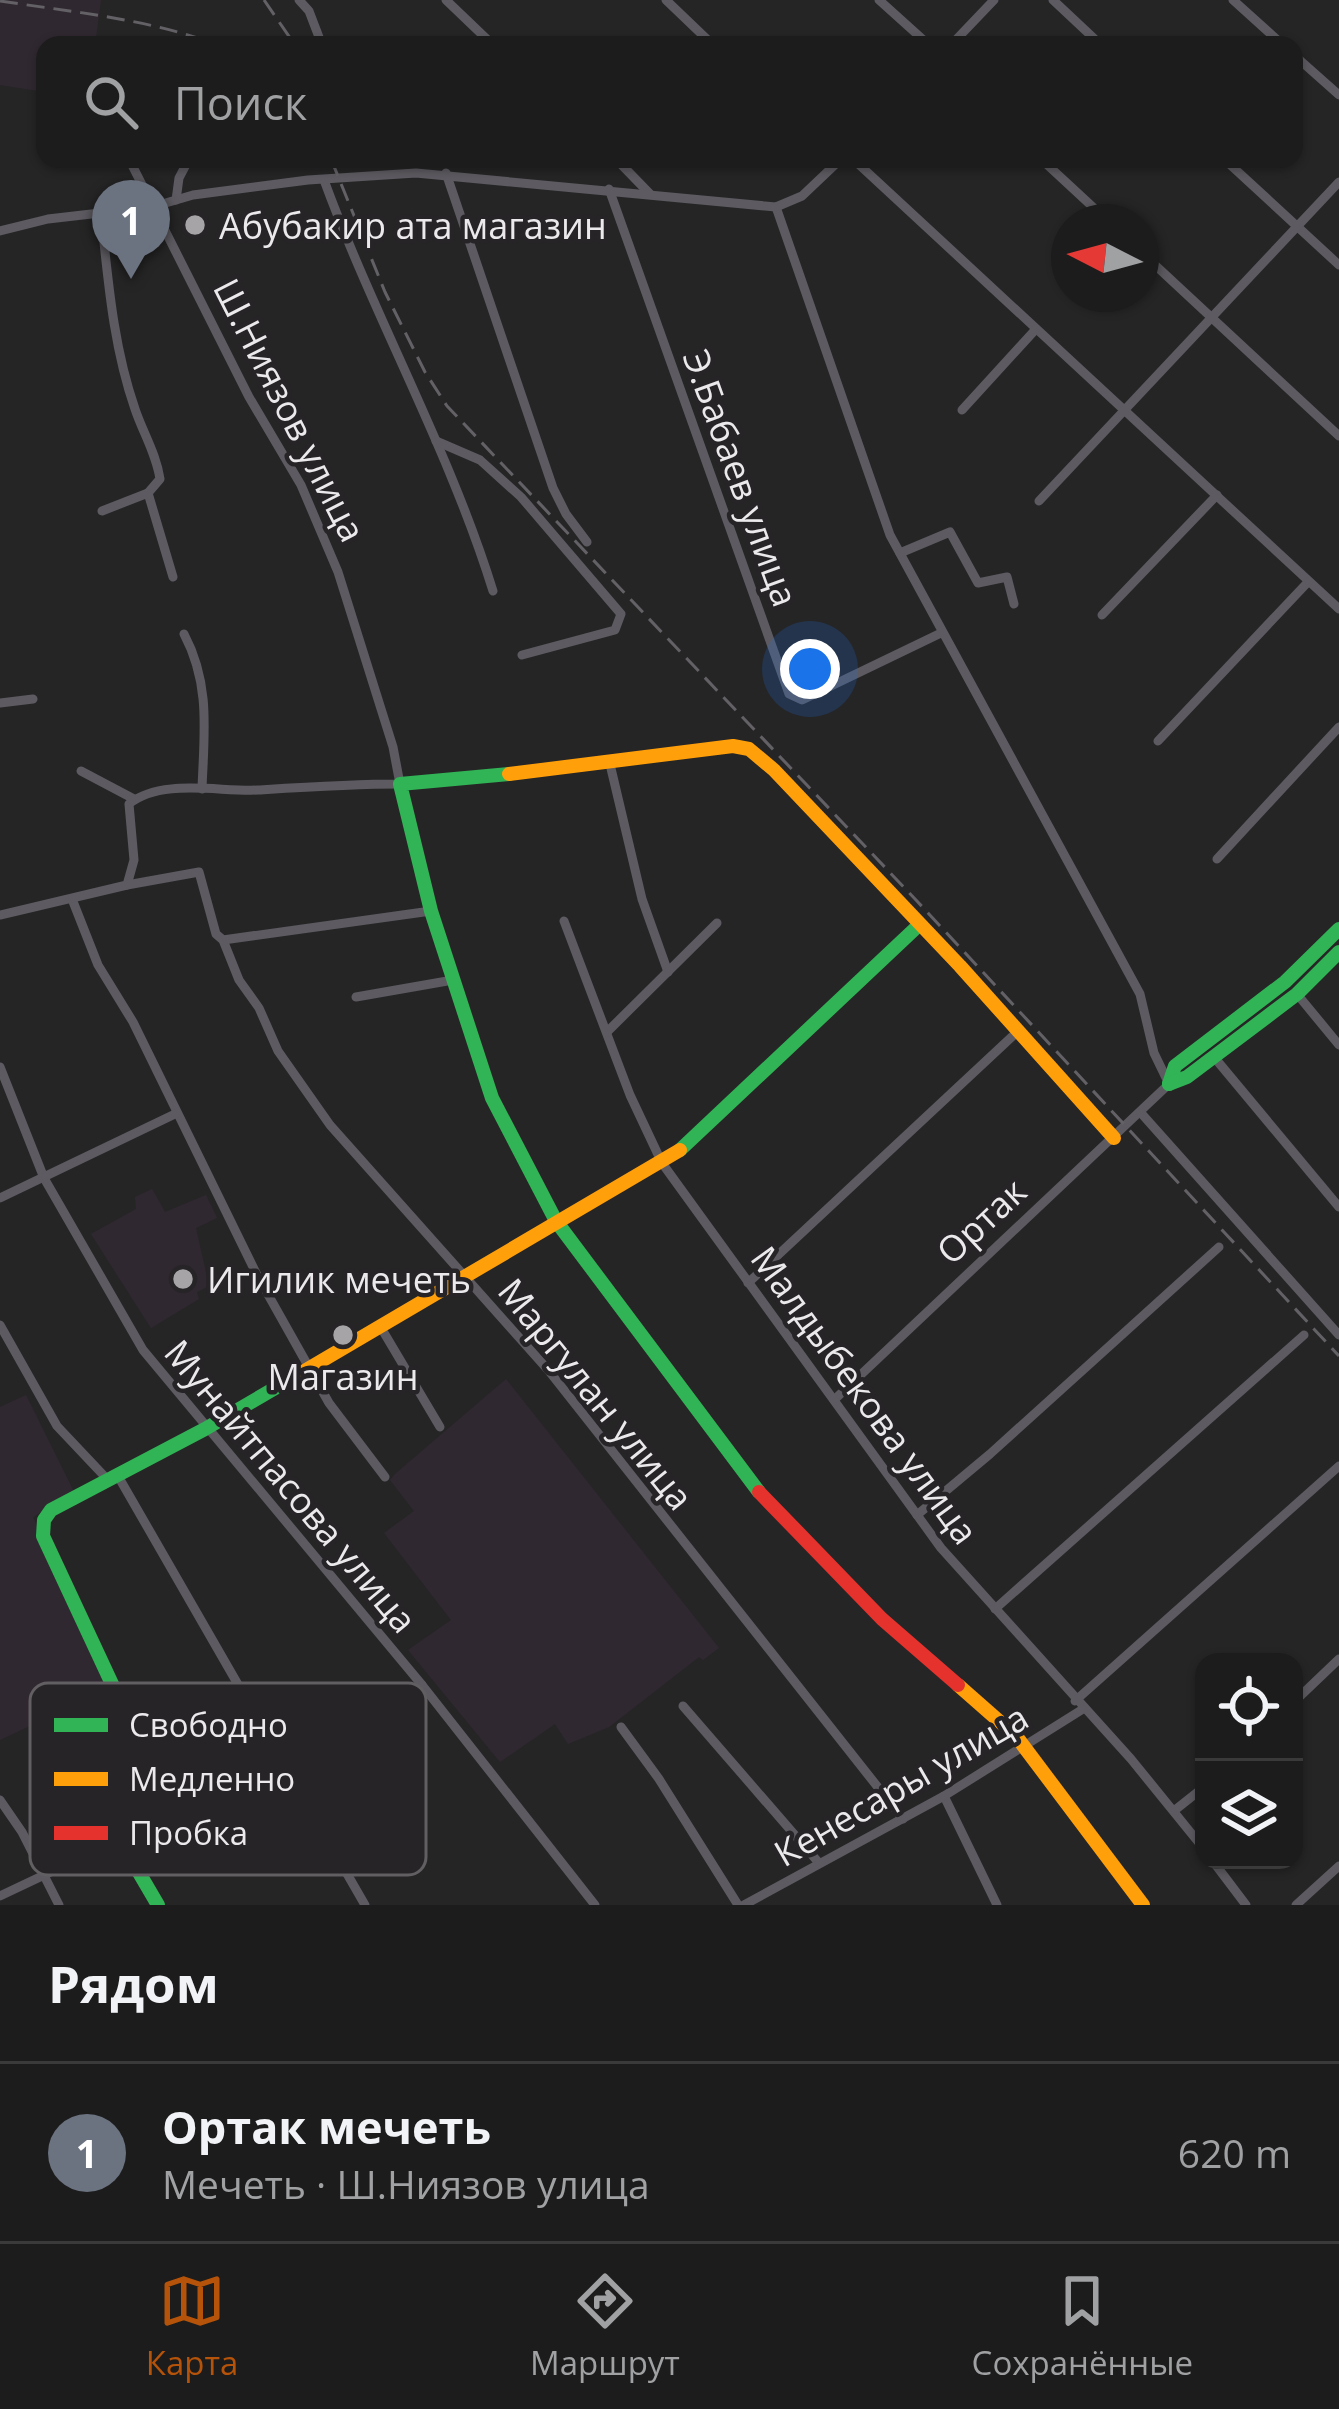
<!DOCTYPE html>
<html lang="ru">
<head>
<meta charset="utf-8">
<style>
	:root { --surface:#1c1c1c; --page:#292929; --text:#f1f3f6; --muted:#a0a1a3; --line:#3a3a3b; --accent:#b45309 }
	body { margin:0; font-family:"Open Sans",sans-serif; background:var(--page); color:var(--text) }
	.controls { position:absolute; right:36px; bottom:36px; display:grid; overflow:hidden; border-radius:24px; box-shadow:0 3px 9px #0004 }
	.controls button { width:108px; height:108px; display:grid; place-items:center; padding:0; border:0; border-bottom:3px solid var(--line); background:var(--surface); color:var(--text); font:60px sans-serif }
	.compass { position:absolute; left:1051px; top:204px; width:108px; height:108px; border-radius:50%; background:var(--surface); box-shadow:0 3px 9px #0004; rotate:276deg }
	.you { position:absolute; left:810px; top:669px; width:42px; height:42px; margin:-30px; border:9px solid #fff; border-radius:50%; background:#1a73e8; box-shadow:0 0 0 18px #1a73e833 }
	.badge { display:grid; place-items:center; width:78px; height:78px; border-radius:50%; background:var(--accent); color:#fff; font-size:39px; font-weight:700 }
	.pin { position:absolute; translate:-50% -99px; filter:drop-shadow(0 3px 6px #0008) }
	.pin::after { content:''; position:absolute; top:63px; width:42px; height:36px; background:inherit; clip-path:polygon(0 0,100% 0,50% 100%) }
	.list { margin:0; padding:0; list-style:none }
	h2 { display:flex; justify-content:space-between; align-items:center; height:156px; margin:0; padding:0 48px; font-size:51px }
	h2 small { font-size:39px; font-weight:400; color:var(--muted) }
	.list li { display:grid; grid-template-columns:78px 1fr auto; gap:36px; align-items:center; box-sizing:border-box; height:180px; padding:0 48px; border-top:3px solid var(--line) }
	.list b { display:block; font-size:45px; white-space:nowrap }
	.list p { margin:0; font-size:39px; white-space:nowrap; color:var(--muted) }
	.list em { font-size:39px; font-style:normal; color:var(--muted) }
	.icon { flex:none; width:66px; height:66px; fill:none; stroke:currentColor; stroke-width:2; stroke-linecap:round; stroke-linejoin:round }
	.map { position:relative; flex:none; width:1339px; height:1905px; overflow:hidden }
	.search { position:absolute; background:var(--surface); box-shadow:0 3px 9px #0004; left:36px; right:36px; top:36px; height:132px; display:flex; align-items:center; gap:30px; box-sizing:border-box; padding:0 42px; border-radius:24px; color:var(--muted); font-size:45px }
	.sheet { height:336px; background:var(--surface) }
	nav { display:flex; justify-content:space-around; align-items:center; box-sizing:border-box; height:168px; border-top:3px solid var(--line); background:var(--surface); font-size:33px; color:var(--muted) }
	nav a { display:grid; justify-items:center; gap:6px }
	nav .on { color:var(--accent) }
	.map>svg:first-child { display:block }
</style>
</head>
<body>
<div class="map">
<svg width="1339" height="1905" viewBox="0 0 1339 1905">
	<rect width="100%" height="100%" fill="#262526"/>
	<g fill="#302830">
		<polygon points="0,0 101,0 95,45 45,45 45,92 0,85"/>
		<polygon points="152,1189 165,1212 206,1195 217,1218 196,1228 209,1286 197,1292 199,1299 151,1328 91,1234 136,1209 135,1197"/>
		<polygon points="506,1379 719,1648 703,1660 699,1657 609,1727 568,1744 555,1724 500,1762 408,1650 451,1620 384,1533 414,1511 390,1480 395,1474"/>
		<polygon points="26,1395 74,1492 33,1517 111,1698 38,1729 34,1724 0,1740 0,1407"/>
	</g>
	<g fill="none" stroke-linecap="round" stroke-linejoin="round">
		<g stroke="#5d5b61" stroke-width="9">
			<polyline points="299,0 309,11 322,45"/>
			<polyline points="446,0 493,45"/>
			<polyline points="666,0 713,45"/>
			<polyline points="879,0 929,45"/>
			<polyline points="1053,0 1101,45"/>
			<polyline points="1233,0 1283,45"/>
			<polyline points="951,45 994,0"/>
			<polyline points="1294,55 1339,95"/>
			<polyline points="616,159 650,194"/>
			<polyline points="853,159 1339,609"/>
			<polyline points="1041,159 1109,222"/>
			<polyline points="1224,159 1339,265"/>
			<polyline points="446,173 553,488 566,514 587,542"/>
			<path d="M 324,180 C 375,319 449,449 493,591"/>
			<polyline points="609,189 789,694 802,700 941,633"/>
			<polyline points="176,200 179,178 189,159"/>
			<polyline points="776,207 890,535 1140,994 1154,1053 1169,1084 834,1400"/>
			<path d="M 101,214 C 108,279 113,346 135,409 C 143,433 156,453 160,479 L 148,493 L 173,577"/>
			<polyline points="0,231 48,219 152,207 193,195 308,180 416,173 776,207 802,196 841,159"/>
			<polyline points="1141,252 1339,436"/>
			<polyline points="962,410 1036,329"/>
			<polyline points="436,441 480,460 521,497 621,614 615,630 522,655"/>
			<polyline points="1039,501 1339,182"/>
			<polyline points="102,511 148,493"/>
			<polyline points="900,553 950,532 978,583 1007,577 1014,604"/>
			<polyline points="1102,615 1217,495"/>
			<path d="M 184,634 C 211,685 204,733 202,789"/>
			<polyline points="0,703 33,699"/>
			<polyline points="1158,741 1308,582"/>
			<polyline points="609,760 642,899 668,972"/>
			<polyline points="81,771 134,799"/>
			<polyline points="1217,859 1339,727"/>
			<polyline points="127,885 199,872 216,934 223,940 239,980 259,1008 278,1051 330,1125 549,1371 903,1819"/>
			<polyline points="72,899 98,965 133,1022 257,1275 329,1403 385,1477"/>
			<path d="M 0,915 L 127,885 L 134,860 L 129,804 C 161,778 219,792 258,790 C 306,787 352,784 400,784 L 393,747 L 338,572 L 301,485 L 249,397 L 129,159"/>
			<polyline points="564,921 630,1095 662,1163 941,1548 1131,1759 1204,1849"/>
			<polyline points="223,940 431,911"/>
			<polyline points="1297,994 1339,1045"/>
			<polyline points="356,997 453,980"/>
			<polyline points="607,1032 717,923"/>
			<polyline points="1214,1057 1339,1207"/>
			<polyline points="0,1067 44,1178 143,1350 422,1685 595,1905"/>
			<polyline points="1141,1113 1339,1335"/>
			<polyline points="0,1198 175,1114"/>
			<polyline points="748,1283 1018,1031"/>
			<polyline points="0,1325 57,1426 108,1480"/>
			<polyline points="380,1326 440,1427"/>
			<polyline points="118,1476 365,1905"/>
			<polyline points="917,1515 990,1454 1219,1247"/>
			<polyline points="995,1609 1304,1335"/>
			<polyline points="1075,1701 1339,1466"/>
			<polyline points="1294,1702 1339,1659"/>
			<polyline points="683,1706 819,1863"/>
			<polyline points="621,1727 659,1779 738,1905"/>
			<polyline points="944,1796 997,1905"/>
			<polyline points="0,1800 22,1832 59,1905"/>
			<polyline points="1175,1810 1204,1787"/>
			<polyline points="1212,1860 1246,1905"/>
			<polyline points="0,1896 283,1762 422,1685"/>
			<polyline points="744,1905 944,1796 1083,1709"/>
			<polyline points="1296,1905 1339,1866"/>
		</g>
		<g stroke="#30b455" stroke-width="14">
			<polyline points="509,774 400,784 431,911 492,1098 556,1221 759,1492"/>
			<polyline points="1169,1084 1175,1066 1285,982 1339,929"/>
			<polyline points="1169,1084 1187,1077 1297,994 1339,952"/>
			<polyline points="680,1150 919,925"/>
			<polyline points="158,1905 59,1736 63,1724 119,1699 43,1536 44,1520 51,1510 205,1429 301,1373"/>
		</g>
		<g stroke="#ff9f0a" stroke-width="14">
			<polyline points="509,774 733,746 749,749 774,770 960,966 1114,1138"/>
			<polyline points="301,1373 680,1150"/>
			<polyline points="958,1685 1016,1736 1143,1905"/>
		</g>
		<polyline stroke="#e5322d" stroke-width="14" points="759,1492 882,1619 958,1685"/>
		<g stroke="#636165" stroke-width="3" stroke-dasharray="18 9" stroke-linecap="butt">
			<polyline points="264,0 295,45"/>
			<path d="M 0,1 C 73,12 149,19 218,45"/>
			<polyline points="331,159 385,292 425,372 447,406 916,900 1339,1356"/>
		</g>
	</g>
	<g fill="#a6a4a6" stroke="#272427" stroke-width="4.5">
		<circle cx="195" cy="225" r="12"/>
		<circle cx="183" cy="1279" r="12"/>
		<circle cx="343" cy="1335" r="12"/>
	</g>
	<g text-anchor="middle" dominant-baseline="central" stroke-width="9" stroke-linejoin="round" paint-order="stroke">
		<g font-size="36" fill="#ebe9eb" stroke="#272427" text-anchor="start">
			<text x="219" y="225">Абубакир ата магазин</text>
			<text x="207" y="1279">Игилик мечеть</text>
			<text x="343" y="1376" text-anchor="middle">Магазин</text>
		</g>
		<g font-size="36" fill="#ebe9eb" stroke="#272427">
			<text transform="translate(290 410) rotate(63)">Ш.Ниязов улица</text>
			<text transform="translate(741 478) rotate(70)">Э.Бабаев улица</text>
			<text transform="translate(981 1221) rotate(-43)">Ортак</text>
			<text transform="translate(596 1394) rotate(51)">Маргулан улица</text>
			<text transform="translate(865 1395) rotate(54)">Малдыбекова улица</text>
			<text transform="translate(291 1486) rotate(50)">Мунайтпасова улица</text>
			<text transform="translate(901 1785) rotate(-30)">Кенесары улица</text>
		</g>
	</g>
	<rect x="30" y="1683" width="396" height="192" rx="18" fill="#272427" stroke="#625f62" stroke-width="3"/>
	<rect x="54" y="1718" width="54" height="14" fill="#30b455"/>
	<rect x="54" y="1772" width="54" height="14" fill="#ff9f0a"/>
	<rect x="54" y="1826" width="54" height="14" fill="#e5322d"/>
	<g font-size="33" fill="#ebe9eb">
		<text x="129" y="1737">Свободно</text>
		<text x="129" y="1791">Медленно</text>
		<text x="129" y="1845">Пробка</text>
	</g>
</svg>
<div class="controls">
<button><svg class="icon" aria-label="locate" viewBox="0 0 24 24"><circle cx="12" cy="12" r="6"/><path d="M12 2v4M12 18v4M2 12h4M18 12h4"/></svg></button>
<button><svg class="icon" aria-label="layers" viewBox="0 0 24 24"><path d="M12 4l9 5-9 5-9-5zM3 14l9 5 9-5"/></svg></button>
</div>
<svg class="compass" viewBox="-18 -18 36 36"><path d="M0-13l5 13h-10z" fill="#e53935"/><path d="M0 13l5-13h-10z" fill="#a0a1a3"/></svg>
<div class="you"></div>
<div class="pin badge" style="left:131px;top:279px;background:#6b7280">1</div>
<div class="search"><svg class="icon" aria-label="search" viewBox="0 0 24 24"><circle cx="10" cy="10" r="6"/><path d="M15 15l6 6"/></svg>Поиск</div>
</div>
<section class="sheet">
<h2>Рядом<small></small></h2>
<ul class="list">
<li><span class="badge" style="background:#6b7280">1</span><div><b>Ортак мечеть</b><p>Мечеть · Ш.Ниязов улица</p></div><em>620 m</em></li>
</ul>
</section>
<nav>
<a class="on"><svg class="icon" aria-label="map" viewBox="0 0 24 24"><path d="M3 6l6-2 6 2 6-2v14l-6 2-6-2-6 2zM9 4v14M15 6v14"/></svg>Карта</a>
<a><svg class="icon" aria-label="directions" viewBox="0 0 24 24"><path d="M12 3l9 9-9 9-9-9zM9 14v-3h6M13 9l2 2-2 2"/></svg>Маршрут</a>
<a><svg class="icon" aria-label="saved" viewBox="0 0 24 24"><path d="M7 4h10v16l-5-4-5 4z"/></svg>Сохранённые</a>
</nav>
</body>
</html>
